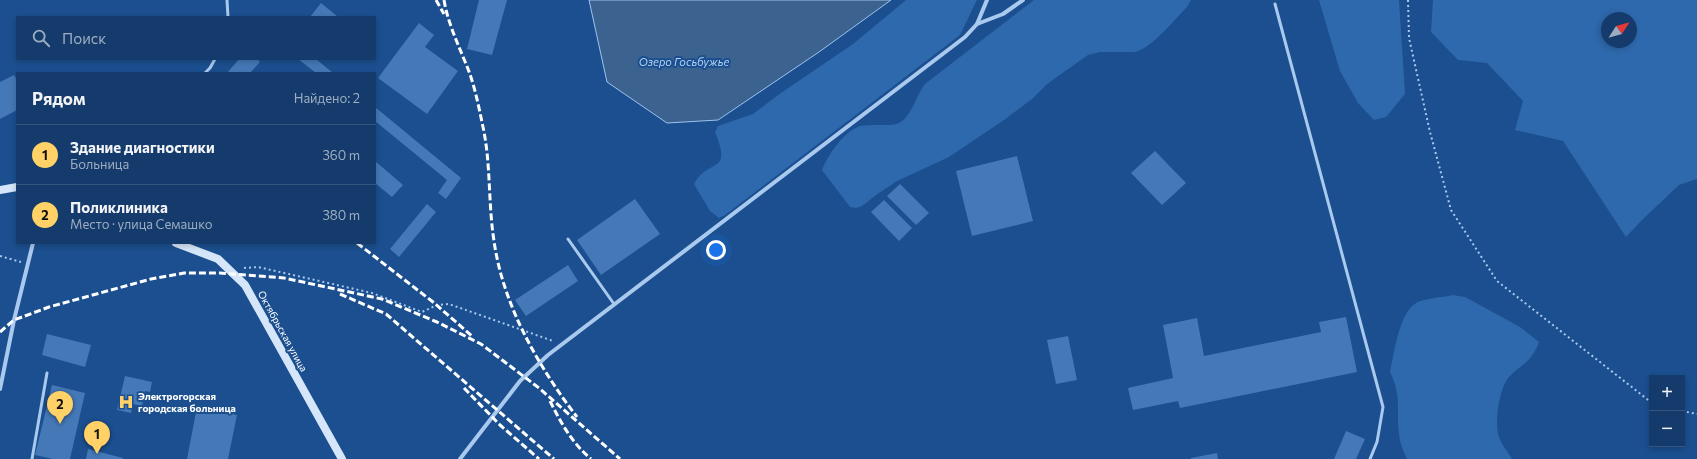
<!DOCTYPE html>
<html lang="ru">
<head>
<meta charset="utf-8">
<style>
	:root { --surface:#143b6b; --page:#214673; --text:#f1f3f6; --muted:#9dadc1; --line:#33557e; --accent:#ffd166 }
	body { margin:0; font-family:Commissioner,sans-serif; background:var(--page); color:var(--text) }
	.controls { position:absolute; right:12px; bottom:12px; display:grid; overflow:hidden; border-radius:0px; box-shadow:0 2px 6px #0003 }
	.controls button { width:36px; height:36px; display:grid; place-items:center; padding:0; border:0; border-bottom:1px solid var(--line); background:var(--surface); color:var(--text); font:20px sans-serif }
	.compass { position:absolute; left:1601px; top:12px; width:36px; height:36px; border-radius:50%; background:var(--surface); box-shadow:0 2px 6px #0003; rotate:54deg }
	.you { position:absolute; left:716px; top:250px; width:14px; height:14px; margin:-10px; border:3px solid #fff; border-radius:50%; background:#1a73e8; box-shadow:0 0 0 6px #1a73e833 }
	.badge { display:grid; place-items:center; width:26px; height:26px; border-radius:50%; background:var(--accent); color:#111; font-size:13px; font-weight:700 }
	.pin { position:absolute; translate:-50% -33px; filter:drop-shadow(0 1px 2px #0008) }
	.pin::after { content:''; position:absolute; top:21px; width:14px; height:12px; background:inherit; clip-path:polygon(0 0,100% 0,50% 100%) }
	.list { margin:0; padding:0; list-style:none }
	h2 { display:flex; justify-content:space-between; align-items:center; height:52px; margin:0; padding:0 16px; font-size:17px }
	h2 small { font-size:13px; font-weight:400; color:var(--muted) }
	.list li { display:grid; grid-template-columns:26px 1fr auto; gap:12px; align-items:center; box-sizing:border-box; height:60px; padding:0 16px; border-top:1px solid var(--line) }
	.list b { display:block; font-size:15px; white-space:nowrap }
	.list p { margin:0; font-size:13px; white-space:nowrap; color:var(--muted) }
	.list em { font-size:13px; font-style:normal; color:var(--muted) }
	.icon { flex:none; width:22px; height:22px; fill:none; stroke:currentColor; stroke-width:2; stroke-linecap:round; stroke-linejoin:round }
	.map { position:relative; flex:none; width:1697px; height:459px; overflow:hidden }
	.search { position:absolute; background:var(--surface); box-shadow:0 2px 6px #0003; left:16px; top:16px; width:360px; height:44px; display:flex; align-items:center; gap:10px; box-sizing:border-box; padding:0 14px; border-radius:0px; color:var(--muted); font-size:15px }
	.panel { position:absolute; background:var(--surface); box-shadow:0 2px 6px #0003; left:16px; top:72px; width:360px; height:172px; border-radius:0px }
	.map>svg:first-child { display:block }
</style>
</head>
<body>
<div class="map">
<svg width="1697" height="459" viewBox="0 0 1697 459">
	<rect width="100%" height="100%" fill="#1b4f8f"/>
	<g fill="#2e69ad" fill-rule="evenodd">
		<path d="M 906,0 L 977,0 L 960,35 L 725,215 L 719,218 L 710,211 L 694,184 C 708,157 733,176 715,132 L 718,126 L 753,114 L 778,95 L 853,44 Z"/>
		<path d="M 1034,0 L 1191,0 L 1187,7 C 1174,20 1152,48 1135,52 L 1100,52 L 1088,55 L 1047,84 L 1032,99 L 1004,120 L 949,157 L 897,181 L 876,195 L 862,206 L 856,208 L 850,207 L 822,170 C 828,155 844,131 860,126 C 865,125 872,125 878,125 C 886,125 896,126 902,121 C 912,114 917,94 925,84 Z"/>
		<polygon points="1319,0 1399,0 1405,94 1386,117 1374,120 1358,103 1340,71"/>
		<path d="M 1433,0 L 1697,0 L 1697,179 L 1679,185 L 1642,220 L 1626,237 L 1563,141 L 1515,130 L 1523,101 L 1487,63 L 1458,60 L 1431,32 ZM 1607,18 L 1631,18 L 1631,42 L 1607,42 Z"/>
		<path d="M 1453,295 L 1465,297 L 1520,327 L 1539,342 C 1531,363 1523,363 1509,377 C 1499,388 1494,424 1499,437 C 1502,445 1508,452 1512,459 L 1407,459 C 1403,451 1400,443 1399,435 C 1396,411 1402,396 1390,372 C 1394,354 1399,313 1416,303 C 1421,299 1445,297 1453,295 Z"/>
	</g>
	<polygon fill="#3c6290" stroke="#9cc4f0" points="589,0 891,0 819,52 718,120 667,123 607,82"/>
	<g fill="#4478b7">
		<polygon points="479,0 507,0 492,55 467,49"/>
		<polygon points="321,3 338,17 310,17"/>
		<polygon points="419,23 434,35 425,47 458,71 427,114 378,78"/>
		<polygon points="239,59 257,59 260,62 250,73 227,73"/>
		<polygon points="298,59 316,59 333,73 316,73"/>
		<polygon points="14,75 17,80 17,110 0,119 0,82"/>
		<polygon points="375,107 461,178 446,199 438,193 447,180 375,121"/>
		<polygon points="1155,151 1186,183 1162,205 1131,173"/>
		<polygon points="1017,156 1033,221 972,236 956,171"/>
		<polygon points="375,161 403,185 392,197 375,183"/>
		<polygon points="900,184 929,213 916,225 887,196"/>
		<polygon points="635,199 660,234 601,275 577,240"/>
		<polygon points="884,200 912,228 899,241 871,212"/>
		<polygon points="427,204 436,212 399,257 390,249"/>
		<polygon points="568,265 578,281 526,316 515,300"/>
		<polygon points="1346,317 1357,372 1180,408 1178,401 1133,410 1128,388 1173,378 1163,325 1197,318 1204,356 1321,332 1319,322"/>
		<polygon points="47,334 91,345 85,367 42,355"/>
		<polygon points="1068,336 1077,380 1056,384 1047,340"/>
		<polygon points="125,376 152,382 150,392 145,391 142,406 133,404 131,413 117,410"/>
		<polygon points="52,385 85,393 70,459 53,459 35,455"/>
		<polygon points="197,407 237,415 228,459 187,459"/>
		<polygon points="1346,431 1365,439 1356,459 1334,459"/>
		<polygon points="88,449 123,458 123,459 86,459"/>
		<polygon points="1217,453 1218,459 1191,459 1191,458"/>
	</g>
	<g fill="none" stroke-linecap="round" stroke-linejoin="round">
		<g stroke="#a9c9ee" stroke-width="2" stroke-dasharray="2 3" stroke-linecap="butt">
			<polyline points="1408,0 1409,38 1430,132 1451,210 1497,281 1652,403"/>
			<polyline points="0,256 21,262"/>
			<polyline points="244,268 258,267 372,293 422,312 437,305 449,304 553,341"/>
			<polyline points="1682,411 1697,414"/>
		</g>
		<g stroke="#a9c9ee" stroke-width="3">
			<polyline points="227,0 228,17"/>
			<polyline points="1275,4 1383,407 1377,442 1370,459"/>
			<polyline points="205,73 210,68 215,59"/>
			<polyline points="568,239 614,304"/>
			<polyline points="32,459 47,373"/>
		</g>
		<g stroke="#a9c9ee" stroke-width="4">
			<polyline points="977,24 1003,14 1023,0"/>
			<polyline points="0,389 14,320 33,243"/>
			<polyline points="460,459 520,381 548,355 965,37 977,24 987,0"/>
		</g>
		<g stroke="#d6e6fa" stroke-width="8">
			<polyline points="0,190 17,187"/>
			<polyline points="176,243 218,259 245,285 342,459"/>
		</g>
		<g stroke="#fff" stroke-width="3" stroke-dasharray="7 3" stroke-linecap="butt">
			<polyline points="436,0 444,14"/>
			<path d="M 444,0 C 448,24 459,46 468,69 C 475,87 479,108 483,127 C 491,164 488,203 494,241 C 503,305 538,366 577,417"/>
			<polyline points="357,243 433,302 472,336"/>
			<polyline points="340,294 386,314 554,459"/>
			<polyline points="0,332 14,320 49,307 151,279 184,273 220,273 284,278 382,299 437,322 481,344 539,388 620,459"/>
			<polyline points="464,388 500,425 539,459"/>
			<path d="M 550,401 C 561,423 572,443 591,459"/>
		</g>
	</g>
	<defs>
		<g id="hospital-bare" transform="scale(1.2)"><path d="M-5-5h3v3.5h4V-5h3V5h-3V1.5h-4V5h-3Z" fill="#ffd166" stroke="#1b4f8f" stroke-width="2.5" paint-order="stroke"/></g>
	</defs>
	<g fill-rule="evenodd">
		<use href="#hospital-bare" x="126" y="402"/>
	</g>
	<g text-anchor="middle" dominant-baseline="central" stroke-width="4" stroke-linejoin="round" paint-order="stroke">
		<g font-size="10" fill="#fff" stroke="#1b4f8f">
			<text transform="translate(283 331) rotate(61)">Октябрьская улица</text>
		</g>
		<g font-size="10" font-weight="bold" fill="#fff" stroke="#1b4f8f" text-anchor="start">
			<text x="138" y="396">Электрогорская<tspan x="138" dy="12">городская больница</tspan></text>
		</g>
		<g font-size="11" font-style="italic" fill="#b5d3f5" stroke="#1b4f8f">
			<text x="684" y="61">Озеро Госьбужье</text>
		</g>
	</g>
</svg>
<div class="controls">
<button>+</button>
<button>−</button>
</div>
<svg class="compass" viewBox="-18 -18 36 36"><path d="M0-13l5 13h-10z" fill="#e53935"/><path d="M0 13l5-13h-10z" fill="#9dadc1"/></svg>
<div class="you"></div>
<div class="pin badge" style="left:97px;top:454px">1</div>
<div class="pin badge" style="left:60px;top:424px">2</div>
<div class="search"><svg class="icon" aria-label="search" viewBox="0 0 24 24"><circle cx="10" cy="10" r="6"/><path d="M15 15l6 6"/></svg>Поиск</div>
<section class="panel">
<h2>Рядом<small>Найдено: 2</small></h2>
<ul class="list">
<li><span class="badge">1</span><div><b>Здание диагностики</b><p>Больница</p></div><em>360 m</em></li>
<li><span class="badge">2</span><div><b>Поликлиника</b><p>Место · улица Семашко</p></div><em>380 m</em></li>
</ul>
</section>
</div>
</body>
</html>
